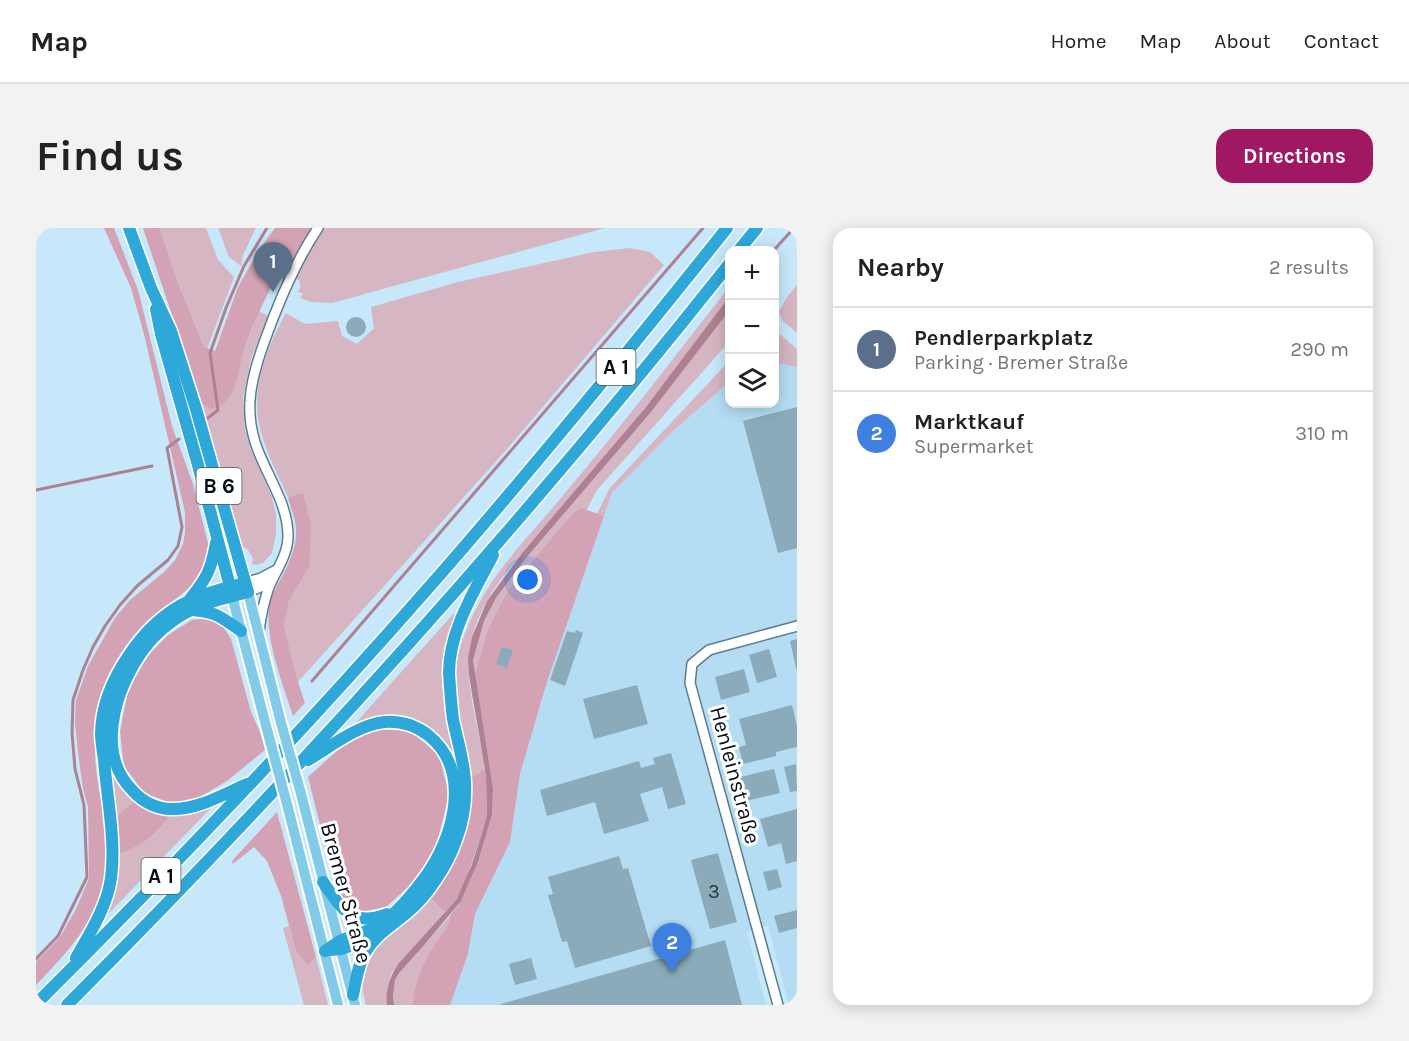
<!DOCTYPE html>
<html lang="en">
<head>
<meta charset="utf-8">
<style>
	:root { --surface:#fff; --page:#f2f2f2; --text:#222; --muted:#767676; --line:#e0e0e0; --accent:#a11862 }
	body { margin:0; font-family:Karla,sans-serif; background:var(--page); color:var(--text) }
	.controls { position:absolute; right:18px; top:18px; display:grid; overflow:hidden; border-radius:12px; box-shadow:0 3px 15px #0003 }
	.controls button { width:54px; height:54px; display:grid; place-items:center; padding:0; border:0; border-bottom:2px solid var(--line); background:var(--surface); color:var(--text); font:30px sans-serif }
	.you { position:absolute; left:492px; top:352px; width:21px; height:21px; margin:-15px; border:4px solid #fff; border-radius:50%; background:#1a73e8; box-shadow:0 0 0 9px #1a73e833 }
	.badge { display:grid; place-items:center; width:39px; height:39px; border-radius:50%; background:var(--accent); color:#fff; font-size:20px; font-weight:700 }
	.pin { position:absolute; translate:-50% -50px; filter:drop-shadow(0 2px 3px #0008) }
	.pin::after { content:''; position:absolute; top:32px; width:21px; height:18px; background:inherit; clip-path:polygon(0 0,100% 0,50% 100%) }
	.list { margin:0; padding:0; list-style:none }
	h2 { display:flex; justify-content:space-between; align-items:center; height:78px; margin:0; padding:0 24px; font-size:26px }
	h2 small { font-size:20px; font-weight:400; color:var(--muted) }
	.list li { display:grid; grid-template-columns:39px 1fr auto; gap:18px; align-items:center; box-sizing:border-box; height:84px; padding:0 24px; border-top:2px solid var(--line) }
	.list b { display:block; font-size:22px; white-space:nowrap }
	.list p { margin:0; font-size:20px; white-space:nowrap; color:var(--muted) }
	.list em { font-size:20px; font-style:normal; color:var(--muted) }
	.icon { flex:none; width:33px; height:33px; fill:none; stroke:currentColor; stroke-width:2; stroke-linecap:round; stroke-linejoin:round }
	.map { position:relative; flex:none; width:761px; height:777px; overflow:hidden; border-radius:18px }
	header { display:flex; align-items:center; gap:36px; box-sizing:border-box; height:84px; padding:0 30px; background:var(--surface); border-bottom:2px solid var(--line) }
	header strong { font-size:28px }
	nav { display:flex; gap:33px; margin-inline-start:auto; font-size:21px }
	.intro { display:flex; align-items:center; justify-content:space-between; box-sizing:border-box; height:144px; padding:0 36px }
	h1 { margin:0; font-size:42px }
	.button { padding:15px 27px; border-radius:18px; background:var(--accent); color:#fff; font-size:21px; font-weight:700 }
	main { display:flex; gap:36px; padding:0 36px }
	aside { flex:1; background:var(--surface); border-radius:18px; box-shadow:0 3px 15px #0003 }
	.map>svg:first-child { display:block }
</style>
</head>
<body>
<header>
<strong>Map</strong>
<nav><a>Home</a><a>Map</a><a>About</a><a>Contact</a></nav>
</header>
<div class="intro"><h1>Find us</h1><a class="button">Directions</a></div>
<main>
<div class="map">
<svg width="761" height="777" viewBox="0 0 761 777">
	<rect width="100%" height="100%" fill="#c7e8fa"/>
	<polygon fill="#b4ddf3" points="746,136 761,139 761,777 753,777 732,698 711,704 730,777 414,777 432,726 439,686 474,614 484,546 510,457 576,265 636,204 693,154 694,176 738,176 739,138"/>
	<g fill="#d6b6c2">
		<polygon points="124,0 170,0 182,32 198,49 171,121 168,119 142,55"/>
		<polygon points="182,0 220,0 207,27 205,38 193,29"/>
		<polygon points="288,0 569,0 296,75 275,74 264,70 267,65 262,64 265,57 263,56 264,53 260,51 277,16"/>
		<path d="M 594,20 L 614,24 L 628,37 L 471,221 L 262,454 L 248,398 L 253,373 L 273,339 L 267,266 L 252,269 C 242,247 230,225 224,200 C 214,161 231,119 250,85 L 269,96 L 302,93 L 306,108 L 321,116 L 338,100 L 335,79 L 422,54 L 558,24 Z"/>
		<polygon points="761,57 761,105 746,92 743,84 751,69"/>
		<path d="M 691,62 L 693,64 L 693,69 C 665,106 638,145 608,181 C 578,218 547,253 517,289 C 486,325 448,363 436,409 C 426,447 442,501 450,540 L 435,550 C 431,513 416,474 420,437 C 422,423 427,410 432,398 C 450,355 478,324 508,290 C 530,264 551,239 572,213 C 613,163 651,112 691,62 Z"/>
		<polygon points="223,83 232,88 215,131 207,169 209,200 214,220 235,267 240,286 240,306 236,325 227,335 219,337 216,336 217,330 212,322 205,317 165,174 173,181 199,157 208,123"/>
		<polygon points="693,83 693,114 561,262 550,283 536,286 472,362 452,401 439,446 437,432 448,393 460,370 490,330 615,184"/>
		<polygon points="738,101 761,121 761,139 746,136 739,138"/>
		<polygon points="693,133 693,154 636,204 576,265 568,288 561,286 573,261"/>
		<path d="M 419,384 L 406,441 L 420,532 C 406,508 384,483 353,488 C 341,491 329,495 317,498 Z"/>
		<path d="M 73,539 C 80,553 86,563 98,573 L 81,588 Z"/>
		<path d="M 177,578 L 69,689 L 80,657 L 83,626 C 106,618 120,607 134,587 L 144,588 Z"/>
		<path d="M 394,670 L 409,684 L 362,736 L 355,746 L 351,761 L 351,777 L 330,777 C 328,768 325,759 326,749 C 330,721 355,707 374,689 C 381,683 388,676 394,670 Z"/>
		<path d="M 413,689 L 414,690 C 411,702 403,709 397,719 C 386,735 378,758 376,777 L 358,777 C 356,765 358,755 363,745 Z"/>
		<polygon points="253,698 260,723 272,736 280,729 292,777 268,777 247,700"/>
	</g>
	<g fill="#d3a2b5">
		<path d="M 68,0 L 78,0 L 102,62 L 136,198 L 157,256 L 173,319 C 172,357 135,371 111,393 C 98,405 78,433 72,449 C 63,473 59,499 59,525 C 60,560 72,594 71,629 C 71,641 68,653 64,665 C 62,672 60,680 57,686 C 42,713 21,735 0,757 L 0,734 L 24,709 L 40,681 L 53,650 L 52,579 L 47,561 L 42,525 L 39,494 L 40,472 L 52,438 L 79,390 L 93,373 L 128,344 L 139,332 L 147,316 L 149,305 L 149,284 L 145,267 L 108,106 L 95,60 Z"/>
		<path d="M 107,0 L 124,0 L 142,55 L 168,119 L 179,123 L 202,59 L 224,20 L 239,0 L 275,0 L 249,44 L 244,42 C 231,67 218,92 209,120 C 203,136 203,155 193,169 C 187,177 182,179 173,181 L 165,174 Z"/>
		<path d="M 267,265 L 275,297 L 273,339 L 253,373 L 248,398 L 262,454 L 269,475 L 257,488 C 247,456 229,412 233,379 C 235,367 242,356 248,345 C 255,331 261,317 260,301 C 260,291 254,279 252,269 Z"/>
		<path d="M 545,280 L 568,288 L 510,457 L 484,546 L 474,614 L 439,686 L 432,726 L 414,777 L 376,777 C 378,758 386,735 397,719 C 403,709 411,702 414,690 L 413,689 L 425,673 L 442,634 L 456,587 L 457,560 L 439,446 L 452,401 L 472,362 L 536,286 Z"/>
		<polygon points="170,390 181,394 188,400 195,411 215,484 224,504 229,522 191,553 164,569 135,575 108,565 88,538 84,504 91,467 100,448 113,426 132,407 156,392"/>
		<polygon points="339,501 374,503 403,527 413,567 401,615 388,638 372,659 350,679 324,684 309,676 297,649 272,549 313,512"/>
		<polygon points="450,540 451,586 447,602 427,660 421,671 409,684 394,670 413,642 426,611 434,584 435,550"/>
		<path d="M 98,573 C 109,582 120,586 134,587 C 120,607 106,618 83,626 L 81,588 Z"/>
		<polygon points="241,584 280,729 272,737 260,723 245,668 231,633 218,619 197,636 196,633"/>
	</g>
	<path fill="#ae8091" d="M 693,69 L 693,83 L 615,184 L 490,330 L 460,370 L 448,393 L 437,432 L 457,560 L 456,587 L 442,634 L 425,673 L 389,716 L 363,745 L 359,753 L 357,768 L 358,777 L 351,777 C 349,761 354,749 362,736 L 421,671 L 436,636 L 447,602 L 451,586 L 450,546 L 436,466 L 433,446 L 432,430 L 436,409 L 451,373 L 486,325 L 610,179 Z"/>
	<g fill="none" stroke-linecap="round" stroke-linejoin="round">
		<g stroke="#ae8091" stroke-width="3">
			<polyline points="738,22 758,0"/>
			<polyline points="172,190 182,182 174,125 190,80 208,38 231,0"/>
			<polyline points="0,262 116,238"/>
			<polyline points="276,453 667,0"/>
			<polyline points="0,731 22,708 51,649 48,577 39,541 36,505 37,472 47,442 57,419 69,398 84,377 101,358 132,332 142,318 146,299 131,220 143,211"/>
		</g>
	</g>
	<g fill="#8babbb">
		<circle cx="320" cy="99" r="10"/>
		<polygon points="761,179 761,320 742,325 707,193"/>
		<polygon points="540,402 547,405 529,458 514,452 531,403 539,405"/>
		<polygon points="761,411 761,440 760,440 754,413"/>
		<polygon points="466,419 477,422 471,440 460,436"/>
		<polygon points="733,421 741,449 721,455 713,427"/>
		<polygon points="708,441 714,464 685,472 679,449"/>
		<polygon points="601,457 612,496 558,511 547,471"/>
		<polygon points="756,477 761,498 761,519 740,524 740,528 707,536 703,519 710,517 703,491"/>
		<polygon points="635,525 650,576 632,581 626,559 604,566 613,593 568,606 559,574 511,588 504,562 603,533 605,540 619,536 617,530"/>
		<polygon points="760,536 761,563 754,564 748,539"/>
		<polygon points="738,541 744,565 706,574 700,550"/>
		<polygon points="761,581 761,633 750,636 745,615 732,619 724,591"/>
		<polygon points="682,625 701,694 674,701 655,632"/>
		<polygon points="583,628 587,641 592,640 615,718 539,740 531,713 526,714 512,667 517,666 512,649"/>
		<polygon points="741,641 746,659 732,663 727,644"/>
		<polygon points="761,682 761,700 743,705 738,688"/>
		<polygon points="689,712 706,777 465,777 465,776"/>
		<polygon points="495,730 501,751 479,757 473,736"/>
	</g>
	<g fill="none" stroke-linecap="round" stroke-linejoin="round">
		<g stroke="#5e7c8c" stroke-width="12">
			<g id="minor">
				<polyline points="209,355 225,350 242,341"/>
				<polyline points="212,364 227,358 236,351"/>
				<path d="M 223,403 C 225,388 228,373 233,359 C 240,342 252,327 252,308 C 252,274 229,246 219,214 C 215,201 213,187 214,173 C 215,152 222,131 229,112 C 243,73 259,34 282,0"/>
				<polyline points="742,777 654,455 656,436 673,422 761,398"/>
			</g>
		</g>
		<g stroke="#fff" stroke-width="14">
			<g id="major">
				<polyline points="212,364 245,495"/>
				<polyline points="196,368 233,509"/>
				<polyline points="264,562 319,777"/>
				<polyline points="251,576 302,777"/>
			</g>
		</g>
		<g stroke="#fff" stroke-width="15">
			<g id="highway">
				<path d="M 93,0 L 115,60 L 135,103 L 160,181 L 212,364 C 173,374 148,379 118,409 C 83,446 55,522 97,563 C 107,574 122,582 138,581 C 163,581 188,566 211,556"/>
				<polyline points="703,22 721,0"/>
				<polyline points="120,81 125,106 162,237 196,366"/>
				<path d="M 154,371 C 171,350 175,342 180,315"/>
				<path d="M 156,382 C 181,384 185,389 205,403"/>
				<path d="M 272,532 C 294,519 323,496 349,494 C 365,493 380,498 392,507 C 438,543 417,613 387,652 C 375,668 356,691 338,700 C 327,705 315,708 304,713 C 299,716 294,720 289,723"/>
				<path d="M 287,654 C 305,680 316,700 351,686"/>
				<polyline points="295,722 305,721 339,710"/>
				<path d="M 40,730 C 54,705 71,679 75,650 C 80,614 71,569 68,532 C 67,523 65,514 65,505 C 66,454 108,394 153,373 C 171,364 190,360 209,355"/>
				<path d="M 317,767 C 320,753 322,736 330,723 C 340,706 358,696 373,683 C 392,667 412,636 420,612 C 427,594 430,572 429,554 C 428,532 421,512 417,491 C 415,476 414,460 413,445 C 413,403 438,364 457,327"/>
				<path d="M 0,776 C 133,644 263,507 387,366 C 492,247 592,124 691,0"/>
				<path d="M 31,777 C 265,542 488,295 694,35"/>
			</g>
		</g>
		<use href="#minor" stroke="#fff" stroke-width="9"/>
		<use href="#major" stroke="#82cbe8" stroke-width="10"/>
		<use href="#highway" stroke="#2ea8d9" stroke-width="12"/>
		<g stroke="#fff" stroke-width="14" stroke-linecap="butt">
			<g id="major-bridge">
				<polyline points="245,495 264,562"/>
				<polyline points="233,509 251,576"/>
			</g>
		</g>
		<use href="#major-bridge" stroke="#82cbe8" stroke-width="10"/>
	</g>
	<g text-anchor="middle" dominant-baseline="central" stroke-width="6" stroke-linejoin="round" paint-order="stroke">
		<g font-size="20" fill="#26353e">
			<text x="678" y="663">3</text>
		</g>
		<g fill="#fff" stroke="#4f565a" stroke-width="1.5">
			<rect x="560.5" y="121" width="39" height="36" rx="4.5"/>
			<rect x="160.5" y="240" width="45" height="36" rx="4.5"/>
			<rect x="105.5" y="630" width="39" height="36" rx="4.5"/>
		</g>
		<g font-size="21" font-weight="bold" fill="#040e14">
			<text x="580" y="139">A 1</text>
			<text x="183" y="258">B 6</text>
			<text x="125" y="648">A 1</text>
		</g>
		<g font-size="22" fill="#040e14" stroke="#fff">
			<text transform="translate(699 547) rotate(75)">Henleinstraße</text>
			<text transform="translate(310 665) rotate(75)">Bremer Straße</text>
		</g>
	</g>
</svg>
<div class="controls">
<button>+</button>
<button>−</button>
<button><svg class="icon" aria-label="layers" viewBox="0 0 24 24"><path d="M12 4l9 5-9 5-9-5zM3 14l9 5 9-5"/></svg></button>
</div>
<div class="you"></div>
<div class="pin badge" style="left:237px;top:64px;background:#5c6f8a">1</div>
<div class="pin badge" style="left:636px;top:745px;background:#3f7fe0">2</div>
</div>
<aside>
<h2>Nearby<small>2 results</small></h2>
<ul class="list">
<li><span class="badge" style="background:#5c6f8a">1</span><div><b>Pendlerparkplatz</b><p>Parking · Bremer Straße</p></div><em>290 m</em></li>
<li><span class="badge" style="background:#3f7fe0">2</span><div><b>Marktkauf</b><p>Supermarket</p></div><em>310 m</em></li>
</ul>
</aside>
</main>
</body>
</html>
